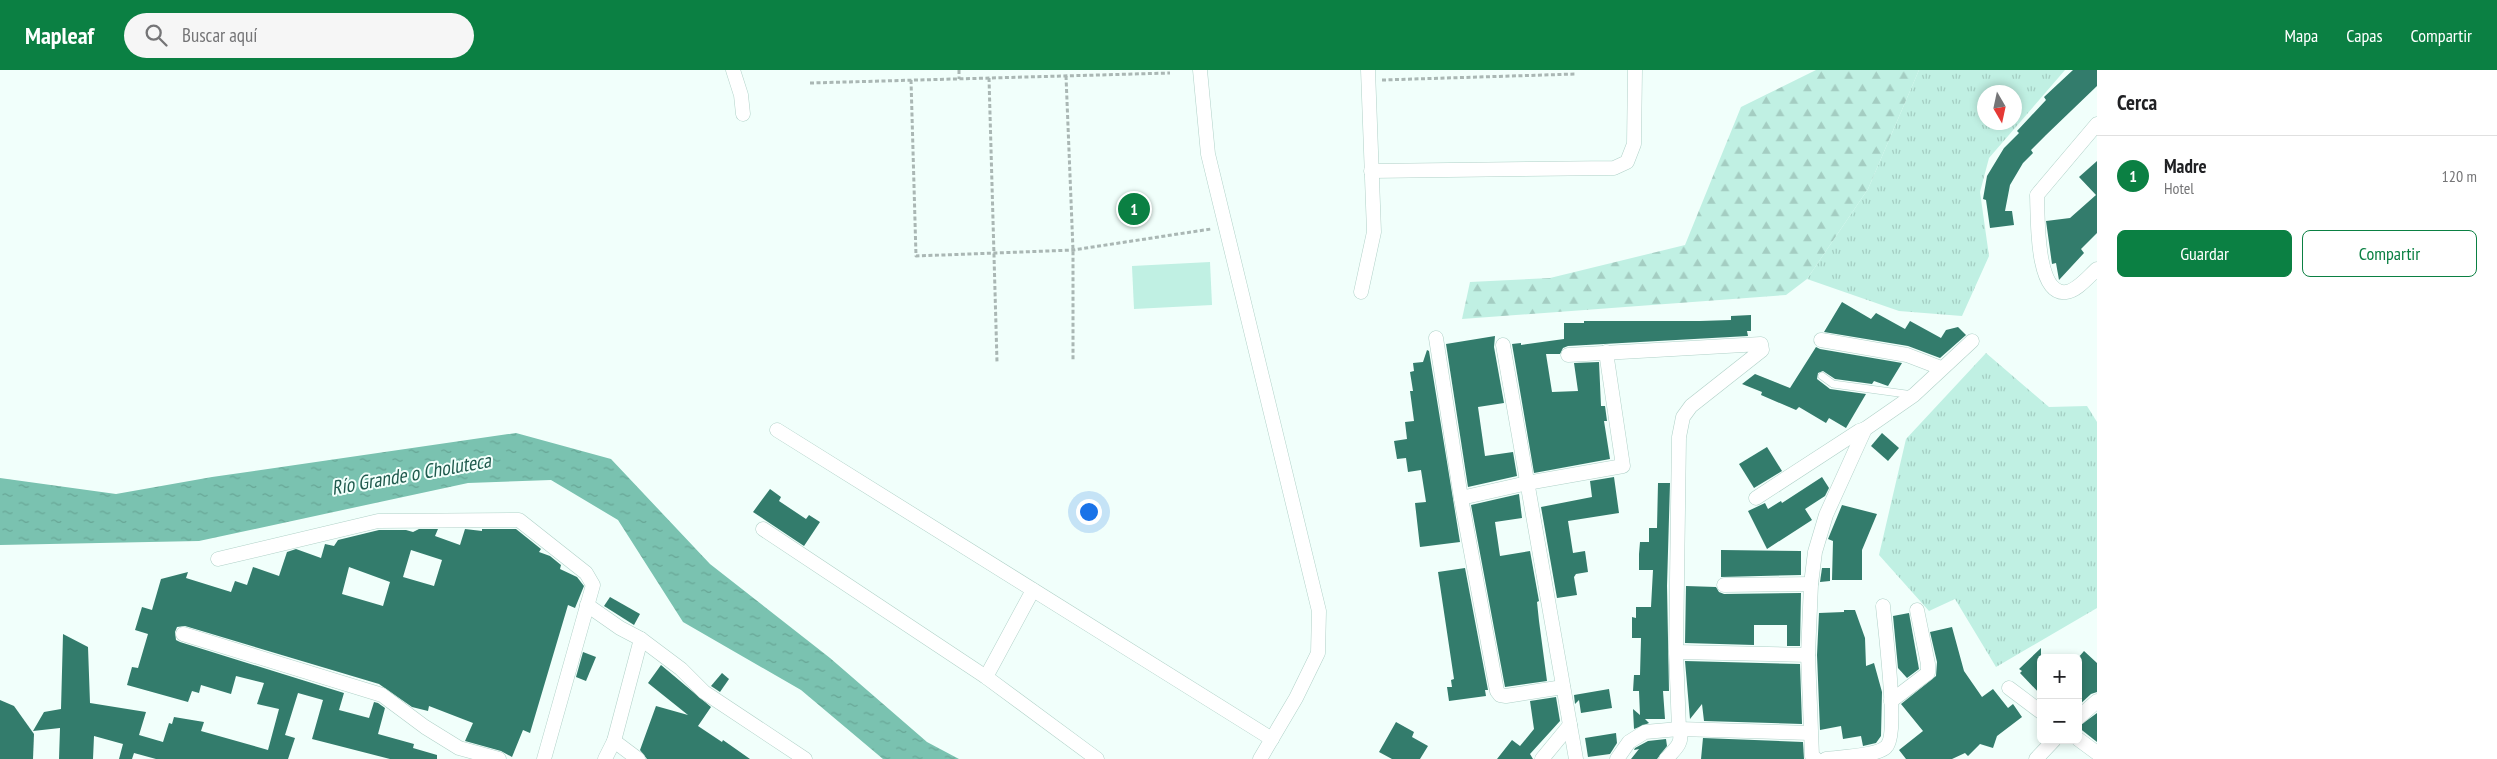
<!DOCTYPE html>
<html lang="es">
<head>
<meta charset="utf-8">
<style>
	:root { --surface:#fff; --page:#f6f6f6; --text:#202124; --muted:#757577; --line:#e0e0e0; --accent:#0b8043 }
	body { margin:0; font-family:"PT Sans Narrow",sans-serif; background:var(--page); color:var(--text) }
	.controls { position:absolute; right:15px; bottom:15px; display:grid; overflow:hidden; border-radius:8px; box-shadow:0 2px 8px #0003 }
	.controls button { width:45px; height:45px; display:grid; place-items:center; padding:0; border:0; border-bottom:1px solid var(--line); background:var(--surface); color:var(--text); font:25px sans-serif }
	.compass { position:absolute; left:1977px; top:15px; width:45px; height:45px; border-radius:50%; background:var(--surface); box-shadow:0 2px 8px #0003; rotate:171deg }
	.you { position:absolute; left:1088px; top:441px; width:18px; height:18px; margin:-12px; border:4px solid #fff; border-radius:50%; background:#1a73e8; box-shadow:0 0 0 8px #1a73e833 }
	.badge { display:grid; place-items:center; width:32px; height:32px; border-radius:50%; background:var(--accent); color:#fff; font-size:16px; font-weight:700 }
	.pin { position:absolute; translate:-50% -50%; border:2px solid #fff; box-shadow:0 1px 5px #0006 }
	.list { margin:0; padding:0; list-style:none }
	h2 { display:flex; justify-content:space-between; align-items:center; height:65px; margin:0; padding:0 20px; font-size:21px }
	h2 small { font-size:16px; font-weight:400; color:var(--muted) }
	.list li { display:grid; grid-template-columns:32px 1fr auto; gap:15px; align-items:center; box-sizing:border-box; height:80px; padding:0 20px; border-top:1px solid var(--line) }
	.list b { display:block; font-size:19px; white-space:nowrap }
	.list p { margin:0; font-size:16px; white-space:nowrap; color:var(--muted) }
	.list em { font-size:16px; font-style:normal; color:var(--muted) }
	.actions { display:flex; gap:10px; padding:15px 20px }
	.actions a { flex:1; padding:11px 0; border:1px solid var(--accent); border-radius:8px; text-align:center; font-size:18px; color:var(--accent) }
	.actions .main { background:var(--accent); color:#fff }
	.icon { flex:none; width:28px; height:28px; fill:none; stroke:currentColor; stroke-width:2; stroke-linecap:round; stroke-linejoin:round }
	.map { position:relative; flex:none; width:2097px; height:689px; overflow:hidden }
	header { display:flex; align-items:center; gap:30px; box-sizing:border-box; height:70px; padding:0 25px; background:var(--accent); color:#fff }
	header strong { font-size:24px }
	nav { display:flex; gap:28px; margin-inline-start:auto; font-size:18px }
	.search { width:350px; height:45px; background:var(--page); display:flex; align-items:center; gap:12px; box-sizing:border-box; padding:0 18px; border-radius:28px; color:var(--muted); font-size:19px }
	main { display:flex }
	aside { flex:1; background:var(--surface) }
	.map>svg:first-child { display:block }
</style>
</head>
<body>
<header>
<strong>Mapleaf</strong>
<div class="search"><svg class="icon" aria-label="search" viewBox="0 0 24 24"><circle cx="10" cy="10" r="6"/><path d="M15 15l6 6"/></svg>Buscar aquí</div>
<nav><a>Mapa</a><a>Capas</a><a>Compartir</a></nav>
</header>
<main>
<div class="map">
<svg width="2097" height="689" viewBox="0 0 2097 689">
	<defs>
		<pattern id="grass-tufts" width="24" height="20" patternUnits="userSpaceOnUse" patternTransform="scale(1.25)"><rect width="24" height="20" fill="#c0f0e3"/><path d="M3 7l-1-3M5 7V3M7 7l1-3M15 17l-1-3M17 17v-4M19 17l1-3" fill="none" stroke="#a4cdc2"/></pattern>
		<pattern id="forest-firs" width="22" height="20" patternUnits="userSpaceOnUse" patternTransform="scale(1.25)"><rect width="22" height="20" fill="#c0f0e3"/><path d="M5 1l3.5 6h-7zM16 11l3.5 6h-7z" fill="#a4cdc2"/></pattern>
		<pattern id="water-ripples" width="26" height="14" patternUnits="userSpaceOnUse" patternTransform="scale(1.25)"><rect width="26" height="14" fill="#7ac2b0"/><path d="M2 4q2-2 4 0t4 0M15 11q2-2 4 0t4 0" fill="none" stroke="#68a696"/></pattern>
	</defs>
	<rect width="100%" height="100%" fill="#f1fffb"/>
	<g fill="url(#grass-tufts)" fill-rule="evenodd">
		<path d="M 1919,0 L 2065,0 L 1989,88 L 1980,122 L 1989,186 L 1962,246 L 1899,241 L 1807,209 L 1868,119 ZM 1984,22 L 2014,22 L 2014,52 L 1984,52 Z"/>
		<polygon points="1986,283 2049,337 2087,336 2097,352 2097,538 1996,597 1955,529 1929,541 1879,485 1906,369"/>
	</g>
	<polygon fill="url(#forest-firs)" points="1816,0 1919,0 1868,119 1807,209 1786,225 1462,249 1470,212 1550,208 1685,175 1741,37"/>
	<polygon fill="#c0f0e3" points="1210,192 1212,235 1134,239 1132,196"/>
	<polygon fill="url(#water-ripples)" points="516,363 611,389 710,494 830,588 927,672 959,689 883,689 801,620 683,552 618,450 551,410 468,413 199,471 0,475 0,408 116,424 212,407"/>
	<g fill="#337c6c" fill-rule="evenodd">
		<polygon points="2073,0 2097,0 2097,16 2046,65 2031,80 2033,83 2023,93 2010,115 2005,141 2012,141 2014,155 1990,158 1986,130 1983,129 1987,106 2004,78 2019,63 2017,61 2046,30 2044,27"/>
		<polygon points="2097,91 2097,163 2081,179 2084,183 2059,210 2056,193 2052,194 2046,151 2070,148 2096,125 2079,107"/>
		<polygon points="1842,232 1871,249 1876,243 1905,259 1910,251 1941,268 1946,260 1958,257 1966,265 1940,288 1908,276 1824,262"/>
		<polygon points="1751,245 1751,261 1747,261 1748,266 1568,276 1563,278 1560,284 1546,284 1552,322 1578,321 1574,293 1599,292 1601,336 1605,336 1607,351 1604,351 1610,389 1534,403 1512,274 1521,273 1521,275 1564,269 1564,253 1584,253 1584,251 1700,251 1731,250 1731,246"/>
		<polygon points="1495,266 1494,277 1504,333 1478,337 1485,386 1513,382 1517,406 1468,417 1446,274"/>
		<polygon points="1816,277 1820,279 1902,293 1888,316 1874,311 1872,314 1835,309 1823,301 1818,303 1817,309 1830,319 1866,324 1846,358 1829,348 1826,353 1799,337 1796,340 1761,325 1762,322 1742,314 1755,304 1790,318"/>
		<polygon points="1427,280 1429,281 1460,472 1420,477 1415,433 1426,432 1421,400 1408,402 1406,388 1397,389 1394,371 1407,369 1405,352 1414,351 1410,321 1413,321 1410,302 1414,301 1413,293 1423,292"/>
		<polygon points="1882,363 1899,378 1888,391 1871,376"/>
		<polygon points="1767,377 1782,401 1754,418 1739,394"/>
		<polygon points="1614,407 1619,443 1568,451 1573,483 1585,481 1588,502 1576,504 1574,507 1577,525 1557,528 1541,437 1592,427 1590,411"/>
		<polygon points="1822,407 1829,418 1825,426 1805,439 1812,450 1767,479 1748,441 1765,433 1768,439 1781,431 1782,433"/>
		<polygon points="1658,413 1670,413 1667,516 1669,621 1663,621 1665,649 1645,649 1649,653 1634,659 1633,639 1640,645 1639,621 1633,621 1634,605 1640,605 1641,568 1632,568 1632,547 1636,548 1636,537 1651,537 1653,500 1639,500 1639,484 1640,472 1649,472 1649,458 1657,458"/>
		<polygon points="770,419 781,427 779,431 806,449 809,445 820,452 804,476 753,442"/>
		<polygon points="1519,424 1522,448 1495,452 1500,486 1530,481 1539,531 1537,532 1539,551 1547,611 1505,617 1471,435"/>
		<polygon points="1842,435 1877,444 1862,480 1862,510 1832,510 1833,471 1828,469"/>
		<path d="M 419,459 L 438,459 L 435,466 L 460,475 L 465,459 L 482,461 L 482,459 L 516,459 L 541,479 L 539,482 L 550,486 L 561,495 L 560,499 L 577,507 L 584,516 L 575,538 L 568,535 L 530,663 L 523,660 L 512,687 L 501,681 L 465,671 L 473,653 L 429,636 L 428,641 L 412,637 L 379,614 L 185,556 L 177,557 L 175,562 L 176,570 L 180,572 L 344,623 L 339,640 L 369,648 L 374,632 L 378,633 L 385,638 L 378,664 L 414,674 L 413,678 L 437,685 L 437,689 L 390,689 L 312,669 L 323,630 L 298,623 L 285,665 L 295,668 L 288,689 L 156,689 L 134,683 L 132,689 L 119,689 L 123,674 L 94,666 L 93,689 L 59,689 L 60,658 L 33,661 L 44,642 L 61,639 L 63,564 L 88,577 L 90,633 L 146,642 L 139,665 L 163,672 L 169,653 L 172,654 L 174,647 L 204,652 L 201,661 L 268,680 L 279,639 L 257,634 L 264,613 L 236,606 L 231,624 L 201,615 L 199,623 L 192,621 L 188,632 L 127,615 L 132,597 L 138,598 L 148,564 L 135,560 L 142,537 L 152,540 L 161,509 L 188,502 L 186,508 L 231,522 L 235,511 L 247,515 L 253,497 L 279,506 L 287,482 L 296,479 L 321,488 L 325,474 L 334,476 L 338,470 L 379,460 L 406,460 L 413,462 ZM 411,480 L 442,490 L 434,516 L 403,507 ZM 349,497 L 390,512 L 383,536 L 342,524 Z"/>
		<polygon points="1721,480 1801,481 1801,505 1721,507"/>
		<polygon points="1465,498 1488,620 1485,620 1486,626 1449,631 1447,617 1452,617 1451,610 1454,609 1438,502"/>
		<polygon points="1822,498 1830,498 1830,511 1820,512"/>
		<polygon points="1686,516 1716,517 1719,522 1724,524 1801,523 1800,576 1787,576 1787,555 1754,555 1754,575 1685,573"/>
		<polygon points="610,527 640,544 634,555 604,536"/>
		<polygon points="1844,540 1855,540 1865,568 1866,596 1874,593 1882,622 1881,666 1876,673 1863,676 1861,666 1843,669 1841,656 1820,660 1817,585 1819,543 1844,542"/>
		<polygon points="1909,543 1919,599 1907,608 1898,598 1893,546"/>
		<polygon points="1952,557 1964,601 1982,627 1993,619 2008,638 2013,634 2022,647 1997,666 1993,678 1980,674 1968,686 1965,683 1952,689 1906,689 1899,680 1923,661 1901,634 1936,606 1937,592 1930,562"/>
		<polygon points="2041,578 2041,625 2020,603 2022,601 2019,599"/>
		<polygon points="2084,581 2097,593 2097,622 2091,624 2078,636 2078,588"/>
		<polygon points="583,582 596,587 586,611 576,607"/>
		<polygon points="1685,591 1800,594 1802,654 1704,651 1702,634 1690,649"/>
		<polygon points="661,595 711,637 698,656 722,672 723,670 750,689 647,689 640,680 656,636 688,645 648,613"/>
		<polygon points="722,603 729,609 720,622 711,616"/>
		<polygon points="1609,619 1612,638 1581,643 1579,630 1575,634 1574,625"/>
		<polygon points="1556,627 1560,651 1530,684 1533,689 1497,689 1512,670 1520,676 1534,659 1530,631"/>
		<polygon points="0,630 14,636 34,664 33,689 0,689"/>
		<polygon points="2097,643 2097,672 2078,657"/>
		<polygon points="1396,652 1414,662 1412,667 1428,676 1420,689 1392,689 1379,682"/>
		<polygon points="1616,663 1617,673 1610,684 1588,687 1585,668"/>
		<polygon points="1703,668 1803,672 1804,689 1701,689"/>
		<polygon points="1666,669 1667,676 1657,689 1631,689 1639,679 1634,680 1635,678 1648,671"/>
	</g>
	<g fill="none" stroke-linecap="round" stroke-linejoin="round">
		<g stroke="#b0d1c8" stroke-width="8">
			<polyline id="service" points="1822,306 1833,314 1913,325"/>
		</g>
		<g stroke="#b0d1c8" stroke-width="15">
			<g id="minor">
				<polyline points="733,0 741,25 743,44"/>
				<polyline points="1200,0 1208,84 1319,541 1318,583 1296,628 1260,689"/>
				<path d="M 2097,54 L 2037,125 C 2038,144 2035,226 2066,222 C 2077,221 2089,206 2097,199"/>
				<polyline points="1371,101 1614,98 1627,92 1634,74 1635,0"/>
				<polyline points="1361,222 1374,162 1368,0"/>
				<polyline points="1436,268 1461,428 1497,621 1500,625 1506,626 1563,617"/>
				<polyline points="1821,270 1907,285 1941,298"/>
				<polyline points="1503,275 1576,689"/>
				<path d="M 1568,285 L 1761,274 L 1762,280 L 1691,336 L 1683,347 L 1679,367 L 1676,582 L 1679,659 C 1684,673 1675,679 1666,689"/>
				<polyline points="777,360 1272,669"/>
				<polyline points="1461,428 1527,413 1623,396 1606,282"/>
				<polyline points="1756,428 1859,361 1865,359"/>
				<polyline points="763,459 986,607 1097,689"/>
				<polyline points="218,489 378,451 519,450 586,503 593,515 544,689"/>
				<polyline points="1724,515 1811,514"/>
				<polyline points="587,535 620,558 641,569 681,599 704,622 805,689"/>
				<polyline points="183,564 382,625 425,657 459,678 499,689"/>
				<polyline points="1676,582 1808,585"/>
				<polyline points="986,607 1033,520"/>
				<polyline points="2009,618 2041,642"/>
				<polyline points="1891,631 1928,603 1928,594 1917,540"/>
				<polyline points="2078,648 2097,631"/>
				<polyline points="2078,669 2097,683"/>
				<polyline points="614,671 638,689"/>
				<polyline points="605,689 614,671 641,569"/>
				<polyline points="1542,689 1570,655"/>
				<polyline points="1617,689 1629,672 1645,662 1679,659 1810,663"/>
				<polyline points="1816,689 1812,686 1808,585 1811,514 1815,482 1826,445 1865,359 1914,325 1972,271"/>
				<path d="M 1826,689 C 1840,687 1877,686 1886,677 C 1899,666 1885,558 1883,536"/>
				<polyline points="2036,689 2054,670"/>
			</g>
		</g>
		<g stroke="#aab7b4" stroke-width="3" stroke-dasharray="4 2.5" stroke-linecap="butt">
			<polyline points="959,0 959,9"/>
			<polyline points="1066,6 1073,180 1073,291"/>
			<polyline points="989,8 997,292"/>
			<polyline points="911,10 916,186 1073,180 1211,159"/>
			<polyline points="1382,10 1576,4"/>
			<polyline points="810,13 1170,3"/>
		</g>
		<use href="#service" stroke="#fff" stroke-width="7"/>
		<use href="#minor" stroke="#fff" stroke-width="14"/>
	</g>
	<g text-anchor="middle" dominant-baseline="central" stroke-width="4" stroke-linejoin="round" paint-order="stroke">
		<g font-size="20" font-style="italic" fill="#205b4e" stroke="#f1fffb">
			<text transform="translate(411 404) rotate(-10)">Río Grande o Choluteca</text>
		</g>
	</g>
</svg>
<div class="controls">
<button>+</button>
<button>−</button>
</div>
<svg class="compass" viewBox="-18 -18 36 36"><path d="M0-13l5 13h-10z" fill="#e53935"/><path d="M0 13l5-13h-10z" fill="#757577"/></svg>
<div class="you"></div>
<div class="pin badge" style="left:1134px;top:139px">1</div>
</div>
<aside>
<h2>Cerca<small></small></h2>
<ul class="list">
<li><span class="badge">1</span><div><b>Madre</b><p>Hotel</p></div><em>120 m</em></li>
</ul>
<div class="actions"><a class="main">Guardar</a><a>Compartir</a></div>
</aside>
</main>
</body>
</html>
